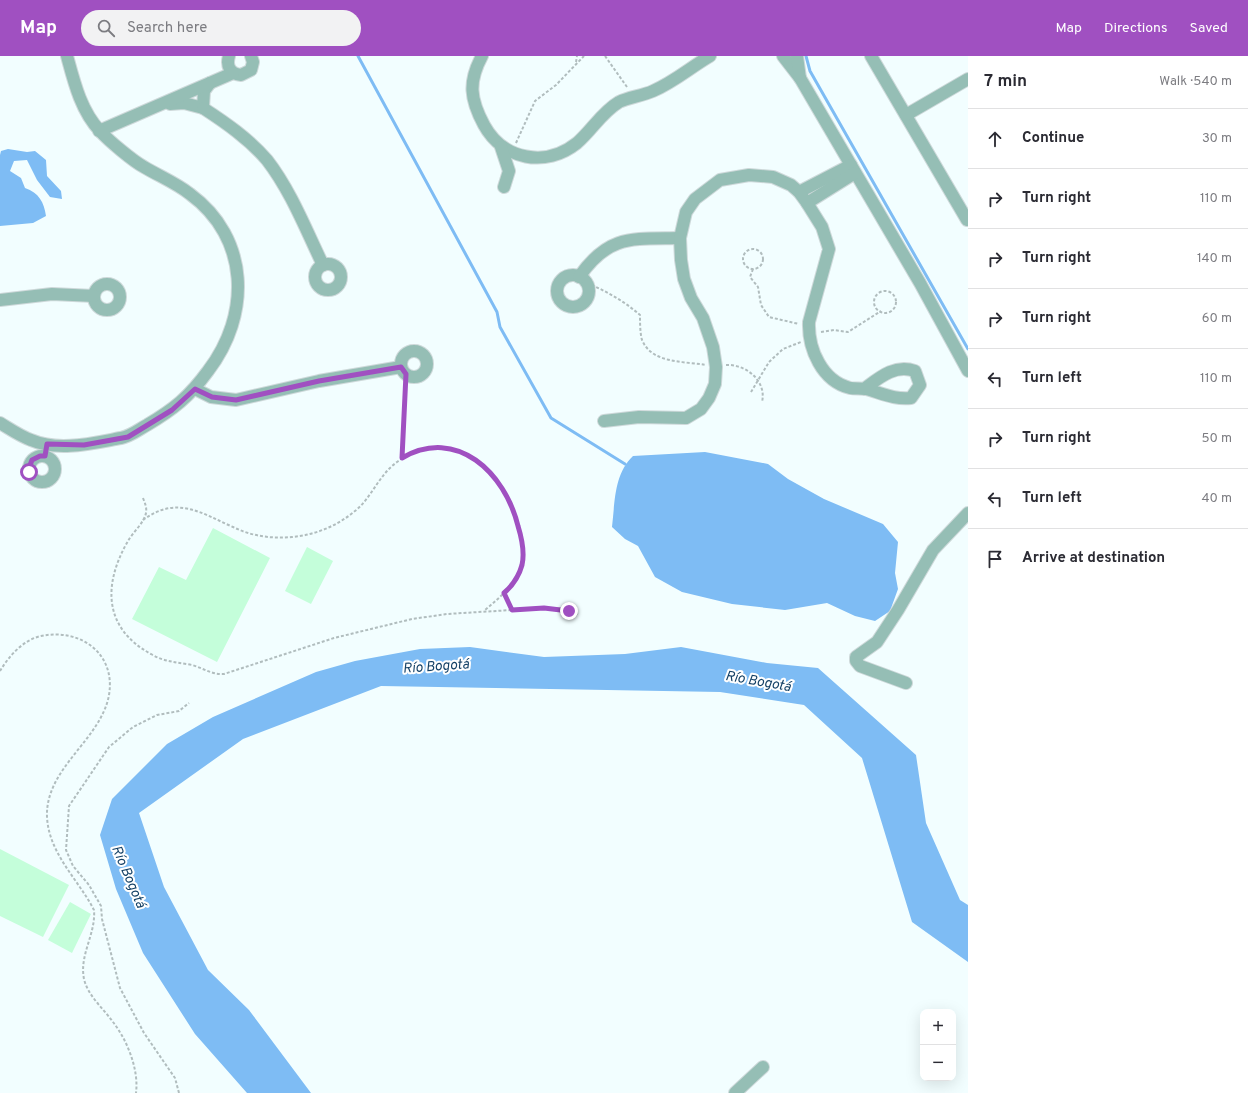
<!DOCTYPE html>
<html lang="en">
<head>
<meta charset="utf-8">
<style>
	:root { --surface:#fff; --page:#f2f2f3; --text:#2b2b33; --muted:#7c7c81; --line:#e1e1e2; --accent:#a050c1 }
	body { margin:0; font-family:Overpass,sans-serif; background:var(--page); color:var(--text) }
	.controls { position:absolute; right:12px; bottom:12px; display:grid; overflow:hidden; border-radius:8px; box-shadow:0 4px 16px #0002 }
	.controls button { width:36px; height:36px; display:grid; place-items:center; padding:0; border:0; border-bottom:1px solid var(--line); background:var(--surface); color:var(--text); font:20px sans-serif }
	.stop { position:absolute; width:12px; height:12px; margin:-9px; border:3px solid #a050c1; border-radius:50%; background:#fff }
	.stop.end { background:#a050c1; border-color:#fff; box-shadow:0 1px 4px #0008 }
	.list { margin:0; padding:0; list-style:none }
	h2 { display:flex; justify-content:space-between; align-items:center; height:52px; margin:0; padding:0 16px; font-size:17px }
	h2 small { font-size:13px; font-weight:400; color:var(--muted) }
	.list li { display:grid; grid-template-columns:26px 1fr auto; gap:12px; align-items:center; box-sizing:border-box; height:60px; padding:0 16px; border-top:1px solid var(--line) }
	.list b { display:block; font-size:15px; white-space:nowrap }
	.list em { font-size:13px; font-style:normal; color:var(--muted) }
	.icon { flex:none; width:22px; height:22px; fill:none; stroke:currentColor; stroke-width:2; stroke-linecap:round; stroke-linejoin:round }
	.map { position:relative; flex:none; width:968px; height:1037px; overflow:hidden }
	header { display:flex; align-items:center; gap:24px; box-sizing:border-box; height:56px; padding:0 20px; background:var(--accent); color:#fff }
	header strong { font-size:19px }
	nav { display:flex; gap:22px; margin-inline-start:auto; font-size:14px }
	.search { width:280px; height:36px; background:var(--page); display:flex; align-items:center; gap:10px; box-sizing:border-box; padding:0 14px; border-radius:22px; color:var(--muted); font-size:15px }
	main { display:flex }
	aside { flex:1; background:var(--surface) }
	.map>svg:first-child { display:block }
</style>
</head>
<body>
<header>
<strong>Map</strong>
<div class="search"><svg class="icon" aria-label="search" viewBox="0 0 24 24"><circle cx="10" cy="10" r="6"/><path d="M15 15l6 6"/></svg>Search here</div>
<nav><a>Map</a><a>Directions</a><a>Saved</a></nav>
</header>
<main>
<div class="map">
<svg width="968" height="1037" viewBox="0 0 968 1037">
	<rect width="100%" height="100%" fill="#f2feff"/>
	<g fill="#c4feda">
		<polygon points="213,472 270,502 217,606 132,563 159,511 186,524"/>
		<polygon points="307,491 333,505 311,548 285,535"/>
		<polygon points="0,793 69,829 43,881 0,860"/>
		<polygon points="70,846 91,858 72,897 48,884"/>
	</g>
	<g fill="#7ebcf4">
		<path d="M 8,93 L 27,96 L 35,95 L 46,104 L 47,120 L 61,135 L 62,143 L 50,141 L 37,124 L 27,104 L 14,105 L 10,115 L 21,122 L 25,132 C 39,137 44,146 46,160 L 33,167 L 0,170 L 0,99 L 1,95 Z"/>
		<path d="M 705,396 L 768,408 L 788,423 L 824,443 L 883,468 L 898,486 L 895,517 L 898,533 L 890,555 L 875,565 L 855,560 L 827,547 L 785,554 L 732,548 L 682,536 L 655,521 L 638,490 L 625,483 L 612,471 C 615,446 614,418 633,400 Z"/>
		<polygon points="470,591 544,601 625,598 681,591 767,607 818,612 916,699 926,767 960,844 968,849 968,906 912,866 862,702 804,649 720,636 381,630 243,683 139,757 164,831 208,914 249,954 311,1037 247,1037 195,978 143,897 116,833 100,779 112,743 167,688 213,661 316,616 355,605 420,593"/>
	</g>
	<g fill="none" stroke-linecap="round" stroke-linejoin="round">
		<g stroke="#7ebcf4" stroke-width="3">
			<polyline points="358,0 497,256 500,271 551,362 625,408"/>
			<polyline points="806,0 810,15 968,293"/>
		</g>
		<g stroke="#ced9da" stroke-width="14">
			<g id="minor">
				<path d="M 229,0 C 226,10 230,18 241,19 L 251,14 L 253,6 L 251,0"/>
				<path d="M 482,0 C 468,26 470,43 484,69 C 503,104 546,112 577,87 C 592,74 602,56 619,46 C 629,41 642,40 653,35 C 674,26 691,11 710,0"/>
				<polyline points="783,0 800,22 920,227 968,315"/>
				<polyline points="797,0 800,22"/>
				<polyline points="871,0 967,164"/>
				<polyline points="170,48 184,47 203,52 204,35 210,27"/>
				<path d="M 203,52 C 226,67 249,83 267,104 C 291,135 306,174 323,209"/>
				<polyline points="906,59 968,23"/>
				<polyline points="99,75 233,17"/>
				<polyline points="501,91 509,115 504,131"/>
				<polyline points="799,136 851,109"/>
				<polyline points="807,147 855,117"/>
				<circle cx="328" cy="221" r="13"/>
				<circle cx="573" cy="235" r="16"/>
				<path d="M 579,221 C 609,178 632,183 680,182"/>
				<circle cx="107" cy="241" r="13"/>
				<polyline points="0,244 52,238 94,240"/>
				<circle cx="414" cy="308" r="13"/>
				<polyline points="195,333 211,341 236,344 319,325 401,311"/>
				<path d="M 604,365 L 639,361 L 686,362 L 701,353 L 709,342 L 715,328 L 716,311 L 713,291 L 703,262 L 691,242 L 684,223 L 681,204 L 680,182 L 686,156 L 695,143 L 720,124 L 749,119 L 773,121 L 791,129 L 799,136 L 807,147 L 822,171 L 829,193 L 809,266 C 808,293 822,325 850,332 C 855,333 861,332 866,333 C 881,337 895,344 911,342 L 920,329 L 915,315 C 895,308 880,321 864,333"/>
				<path d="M 0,367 C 10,373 20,380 31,384 C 59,396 93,387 121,382 C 131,380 138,374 147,369 C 174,353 189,341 208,315 C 251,259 250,182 190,138 C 176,127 159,120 144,111 C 133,105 109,85 100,75 C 81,55 74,26 67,0"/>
				<circle cx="42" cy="413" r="13"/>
				<polyline points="906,627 860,610 856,605 856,601 877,586 898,554 933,494 968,457"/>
				<polyline points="735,1037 763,1011"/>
			</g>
		</g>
		<g stroke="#b1bdbe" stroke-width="2" stroke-dasharray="3 2" stroke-linecap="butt">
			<polyline points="605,0 627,31"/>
			<polyline points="576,6 577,0"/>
			<polyline points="516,87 535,45 556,29 584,0"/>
			<circle cx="753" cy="203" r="10"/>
			<polyline points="753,213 750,221 758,231 761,249 769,261 799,268"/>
			<path d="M 587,227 C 606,235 624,245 640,259 C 640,266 640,277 642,284 C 652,308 684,305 706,309"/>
			<circle cx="885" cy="246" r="11"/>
			<polyline points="821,276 834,274 848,276 881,255"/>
			<path d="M 726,309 C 746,308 767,325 762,346"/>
			<polyline points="751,336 769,306 783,293 801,286"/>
			<polyline points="402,402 406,320"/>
			<path d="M 143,442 C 145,447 147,452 146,457 C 144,467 133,476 128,485 C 103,528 103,572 151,598 C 164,606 177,606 192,609 C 203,612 212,619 224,618 L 334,582 L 412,563 L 447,558 L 544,552 L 562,553 L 578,558"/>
			<path d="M 143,464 C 177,439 201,457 233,471 C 251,480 272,483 292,481 C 315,479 337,470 355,455 C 370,443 377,424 391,411 C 418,386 463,385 488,414 C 507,437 519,461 522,490 C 526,520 505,537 485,554"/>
			<polyline points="504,537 512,554"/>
			<path d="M 0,615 C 9,600 23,584 41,580 C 80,572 116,597 109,639 C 101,684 45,712 47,761 C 49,798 78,823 94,854 C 96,878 79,899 84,923 C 88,940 103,952 113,966 C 127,984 139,1013 136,1037"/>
			<polyline points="179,1037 175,1022 144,977 120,932 102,863 101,850 89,829 73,810 66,794 69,750 109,691 133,671 157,659 179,655 189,647"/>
		</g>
		<use href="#minor" stroke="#95beb5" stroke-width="12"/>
	</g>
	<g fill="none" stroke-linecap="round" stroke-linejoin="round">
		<path stroke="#a050c1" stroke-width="5" d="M 29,416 L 29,412 L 32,404 L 40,400 L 45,400 L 47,388 L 84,389 L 128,381 L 172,354 L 195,333 L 212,341 L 236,344 L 319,325 L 401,311 L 406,318 L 402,402 C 457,370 505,417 518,470 C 522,483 525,496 522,509 C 519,520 512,530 504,537 L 512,554 L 544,552 L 569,555"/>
	</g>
	<g text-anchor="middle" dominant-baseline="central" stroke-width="4" stroke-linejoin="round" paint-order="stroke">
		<g font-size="14" font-style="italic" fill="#144166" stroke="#fff">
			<text transform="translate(436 611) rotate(-4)">Río Bogotá</text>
			<text transform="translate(758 626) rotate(10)">Río Bogotá</text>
			<text transform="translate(128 821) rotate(67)">Río Bogotá</text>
		</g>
	</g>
</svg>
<div class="controls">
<button>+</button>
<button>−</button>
</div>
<div class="stop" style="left:29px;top:416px"></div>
<div class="stop end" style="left:569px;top:555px"></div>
</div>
<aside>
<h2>7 min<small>Walk · 540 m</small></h2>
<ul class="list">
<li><svg class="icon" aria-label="ahead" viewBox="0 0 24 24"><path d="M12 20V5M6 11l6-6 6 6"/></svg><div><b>Continue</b></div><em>30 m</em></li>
<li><svg class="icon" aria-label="right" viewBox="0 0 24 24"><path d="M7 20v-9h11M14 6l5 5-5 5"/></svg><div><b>Turn right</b></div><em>110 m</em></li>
<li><svg class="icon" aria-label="right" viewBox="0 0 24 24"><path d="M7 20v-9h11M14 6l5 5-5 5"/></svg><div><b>Turn right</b></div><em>140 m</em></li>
<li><svg class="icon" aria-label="right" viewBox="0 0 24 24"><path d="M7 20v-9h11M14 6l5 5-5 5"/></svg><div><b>Turn right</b></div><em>60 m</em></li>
<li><svg class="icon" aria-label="left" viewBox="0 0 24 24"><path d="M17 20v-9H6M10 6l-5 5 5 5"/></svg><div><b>Turn left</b></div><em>110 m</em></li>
<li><svg class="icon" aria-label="right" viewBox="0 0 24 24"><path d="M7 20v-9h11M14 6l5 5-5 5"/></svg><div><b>Turn right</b></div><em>50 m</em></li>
<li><svg class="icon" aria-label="left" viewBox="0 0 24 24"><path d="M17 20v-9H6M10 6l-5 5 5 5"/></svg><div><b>Turn left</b></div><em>40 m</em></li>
<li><svg class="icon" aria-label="arrive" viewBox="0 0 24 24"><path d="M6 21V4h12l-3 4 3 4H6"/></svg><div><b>Arrive at destination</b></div></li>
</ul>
</aside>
</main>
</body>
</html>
